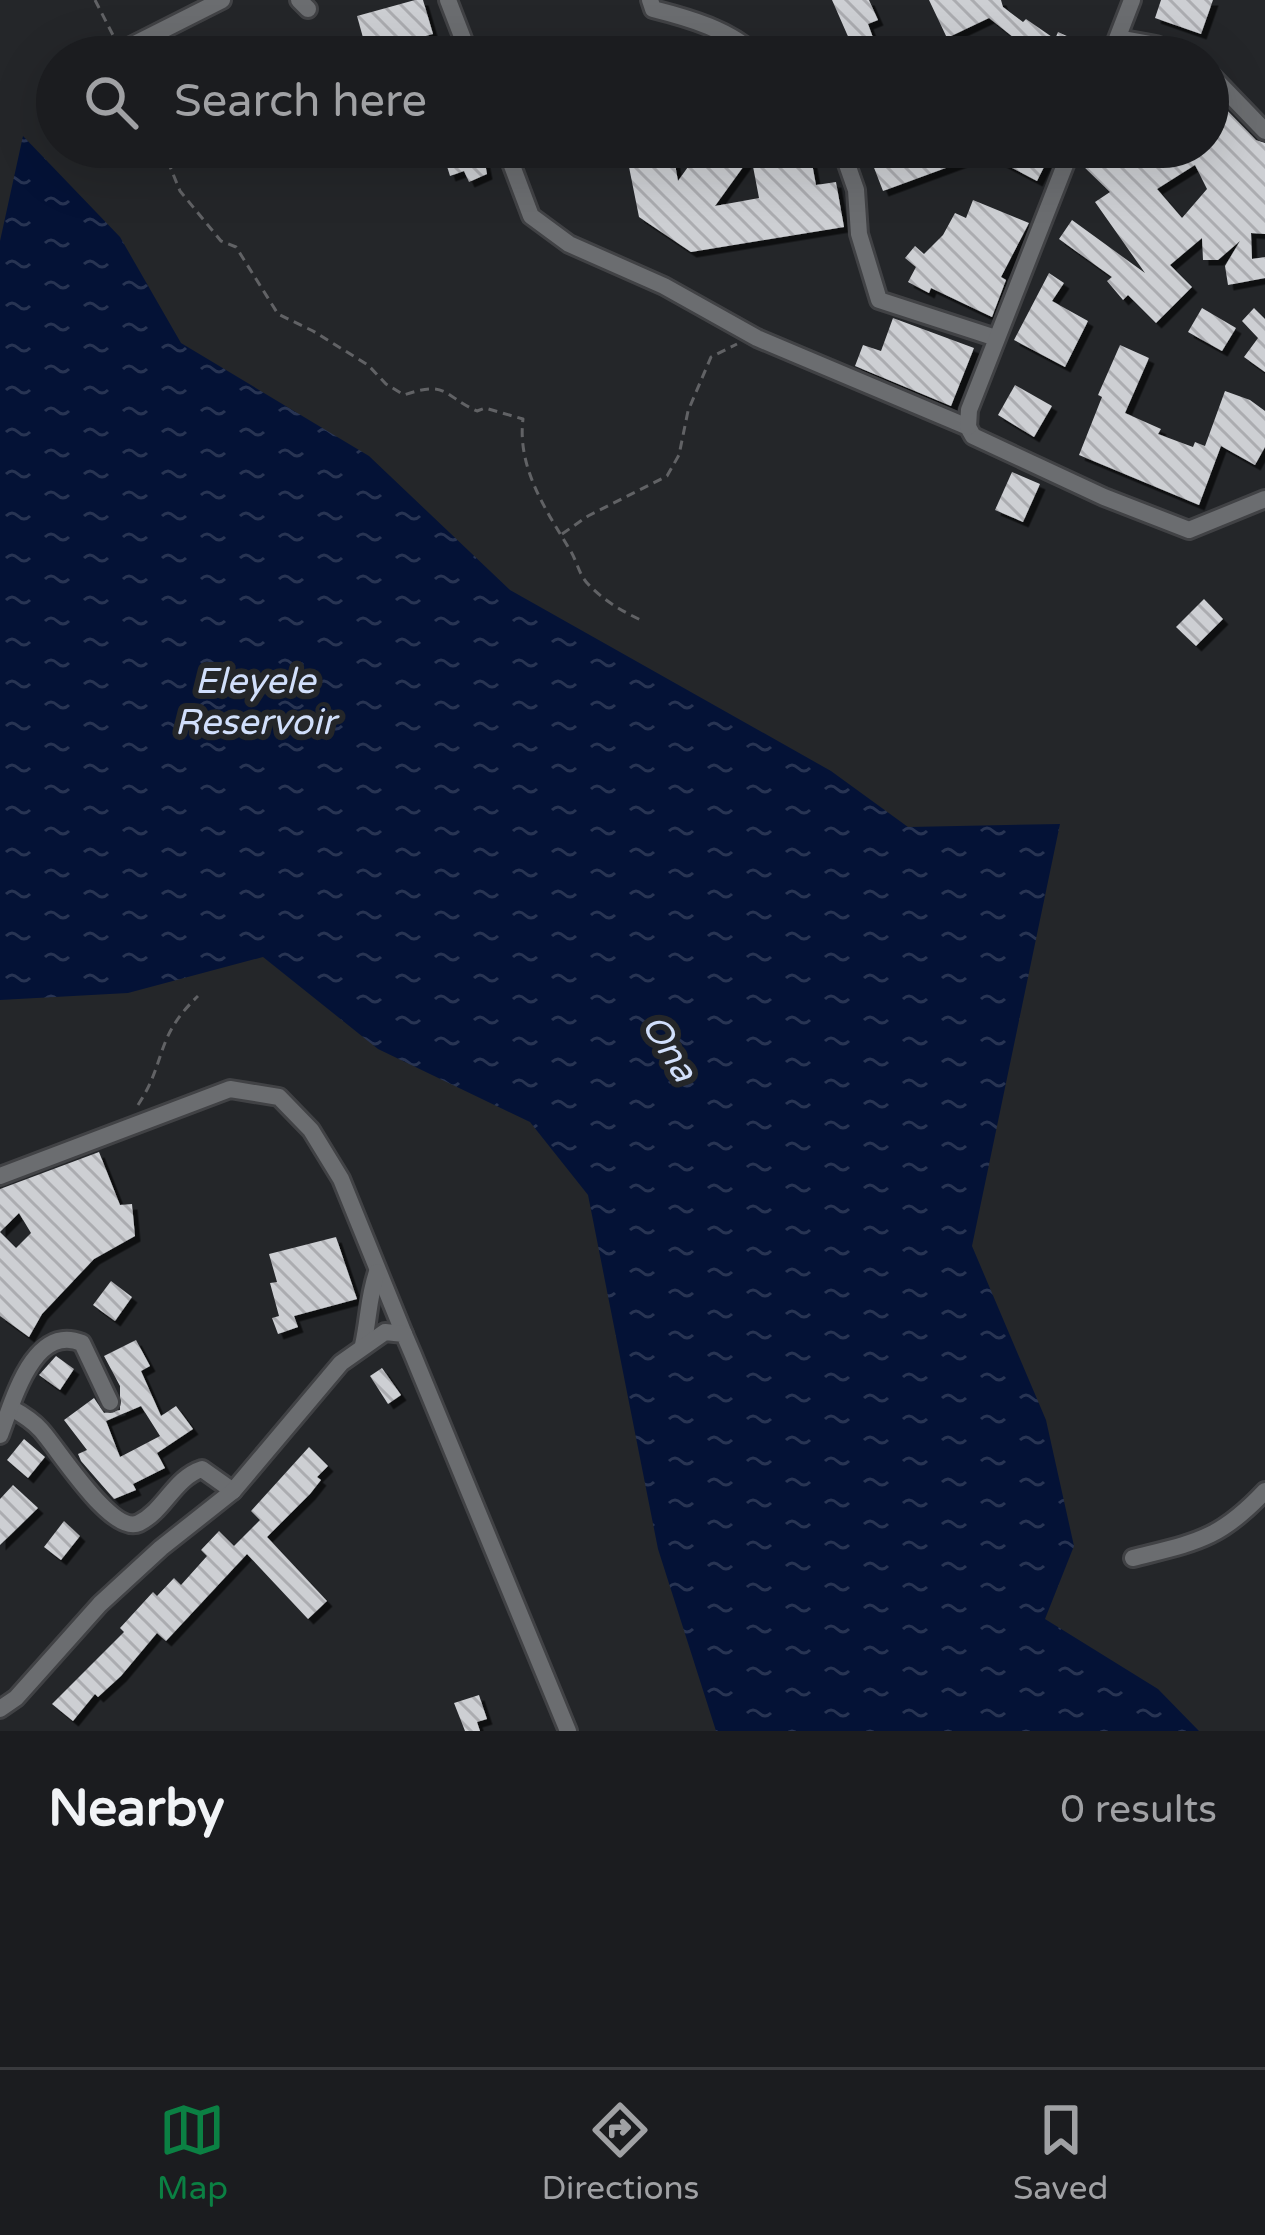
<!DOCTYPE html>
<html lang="en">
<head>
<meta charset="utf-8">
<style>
	:root { --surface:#1b1c1f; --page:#28292c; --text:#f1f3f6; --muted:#a0a1a4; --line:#393a3d; --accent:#0b8043 }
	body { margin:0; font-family:"Varela Round",sans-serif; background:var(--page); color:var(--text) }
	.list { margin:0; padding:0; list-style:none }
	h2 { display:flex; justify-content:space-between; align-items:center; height:156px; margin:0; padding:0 48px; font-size:51px }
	h2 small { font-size:39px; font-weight:400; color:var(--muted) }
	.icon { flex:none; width:66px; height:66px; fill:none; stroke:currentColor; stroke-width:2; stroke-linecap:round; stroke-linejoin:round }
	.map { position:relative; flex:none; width:1265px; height:1731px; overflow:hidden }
	.search { position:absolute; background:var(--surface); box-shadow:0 12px 48px #0002; left:36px; right:36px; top:36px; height:132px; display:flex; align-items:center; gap:30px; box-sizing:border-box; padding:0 42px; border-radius:66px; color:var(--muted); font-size:45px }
	.sheet { height:336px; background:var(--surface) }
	nav { display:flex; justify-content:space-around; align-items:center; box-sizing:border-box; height:168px; border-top:3px solid var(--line); background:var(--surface); font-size:33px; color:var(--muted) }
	nav a { display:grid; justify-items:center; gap:6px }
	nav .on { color:var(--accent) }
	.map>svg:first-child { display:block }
</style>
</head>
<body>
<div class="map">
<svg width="1265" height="1731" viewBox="0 0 1265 1731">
	<defs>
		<pattern id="water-ripples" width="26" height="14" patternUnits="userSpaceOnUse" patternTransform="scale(3)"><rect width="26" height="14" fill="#041236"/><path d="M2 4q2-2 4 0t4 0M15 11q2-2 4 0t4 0" fill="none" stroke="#283453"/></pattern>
		<pattern id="building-back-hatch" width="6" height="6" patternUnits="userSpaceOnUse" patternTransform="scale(3)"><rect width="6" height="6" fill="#cdcfd3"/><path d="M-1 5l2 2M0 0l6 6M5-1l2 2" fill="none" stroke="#abacb0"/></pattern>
		<filter id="shadow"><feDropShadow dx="5.5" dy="5.5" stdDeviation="0" flood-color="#0009"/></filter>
	</defs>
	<rect width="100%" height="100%" fill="#242629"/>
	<polygon fill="url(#water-ripples)" points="23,136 120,237 181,343 369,456 510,590 831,771 908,827 1060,824 972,1246 1046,1420 1074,1546 1045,1619 1158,1689 1199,1731 716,1731 658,1549 588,1195 530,1122 378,1049 263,957 128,993 0,1000 0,241"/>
	<g fill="url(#building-back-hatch)" fill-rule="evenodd" filter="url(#shadow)">
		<polygon points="415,0 423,0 433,34 367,52 357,16"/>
		<polygon points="832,0 869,0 878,20 868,24 875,43 869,45 873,57 857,57"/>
		<polygon points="929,0 1001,0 1003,7 1023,22 1026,19 1055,39 1058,32 1091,47 1086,57 1069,57 1040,43 1031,57 1000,57 1013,37 989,18 947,38"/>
		<polygon points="1161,0 1213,0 1201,34 1155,18"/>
		<path d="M 1216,99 L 1256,140 L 1265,143 L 1265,234 L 1251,233 L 1252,259 L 1265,257 L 1265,278 L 1228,285 L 1225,266 L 1240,241 L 1218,260 L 1203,260 L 1202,238 L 1170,265 L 1192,287 L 1156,323 L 1128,295 L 1123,300 L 1107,281 L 1112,277 L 1059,239 L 1072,220 L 1145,273 L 1095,202 L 1110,192 L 1081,164 L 1097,147 L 1208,147 L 1208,106 ZM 1195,165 L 1207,189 L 1182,218 L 1157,189 Z"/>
		<polygon points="441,147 482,147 487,174 469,182 464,171 450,176"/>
		<path d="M 625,147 L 672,147 L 678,181 L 702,147 L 809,147 L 816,185 L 836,182 L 844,227 L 691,252 L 639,217 ZM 751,156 L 759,198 L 715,206 Z"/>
		<polygon points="866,147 889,147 895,162 935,147 956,147 962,162 883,191"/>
		<polygon points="1004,147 1054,147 1037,181 997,160"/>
		<polygon points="973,200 1029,223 1001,277 1006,280 992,317 931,288 929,293 908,282 916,267 905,258 915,246 924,254 943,235 955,213 966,218"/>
		<polygon points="1049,273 1064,283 1052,301 1088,321 1065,367 1014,340"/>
		<polygon points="1202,308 1236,328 1222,351 1188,332"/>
		<polygon points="1254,308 1265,319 1265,372 1244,357 1258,338 1242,321"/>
		<polygon points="893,318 974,348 951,406 855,366 863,345 881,351"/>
		<polygon points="1120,345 1149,358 1125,413 1161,429 1158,434 1193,447 1195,442 1205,446 1225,391 1250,400 1265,411 1265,447 1255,465 1221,446 1199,505 1079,455 1102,397 1098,395"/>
		<polygon points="1015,385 1052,406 1034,437 998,415"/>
		<polygon points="1012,472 1040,484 1023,522 995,510"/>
		<polygon points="1204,599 1223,619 1196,646 1176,627"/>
		<path d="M 99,1152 L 120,1205 L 132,1204 L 135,1236 L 94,1259 L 42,1314 L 29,1337 L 0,1316 L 0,1189 ZM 19,1213 L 31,1233 L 16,1248 L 0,1232 Z"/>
		<polygon points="336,1237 357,1299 294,1316 298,1327 278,1334 272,1318 279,1316 270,1283 277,1282 269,1254"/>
		<polygon points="111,1281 132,1297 115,1321 93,1305"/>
		<path d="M 136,1340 L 150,1366 L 141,1371 L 161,1416 L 176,1406 L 193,1429 L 157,1453 L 165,1468 L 133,1484 L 136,1490 L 114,1499 L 81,1461 L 78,1454 L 87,1450 L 64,1420 L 94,1398 L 104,1413 L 120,1410 L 120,1386 L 104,1356 ZM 141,1406 L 160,1436 L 120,1457 L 106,1421 Z"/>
		<polygon points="56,1356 74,1369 60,1390 39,1375"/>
		<polygon points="382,1368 401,1395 388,1404 370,1376"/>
		<polygon points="24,1439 45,1457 28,1478 7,1460"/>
		<polygon points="309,1447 328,1466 317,1477 321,1480 310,1494 267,1537 327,1601 308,1619 247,1554 166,1641 157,1633 121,1676 98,1697 95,1694 73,1721 52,1704 124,1632 120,1628 153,1592 157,1596 174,1578 181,1585 207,1556 201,1550 219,1531 234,1546 260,1520 251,1511"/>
		<polygon points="13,1485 38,1508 0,1545 0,1499"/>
		<polygon points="64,1521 80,1536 61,1560 44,1547"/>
		<polygon points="479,1695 487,1719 477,1722 480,1731 465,1731 454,1703"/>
	</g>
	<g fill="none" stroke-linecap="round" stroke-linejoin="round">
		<g stroke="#414245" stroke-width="22">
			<g id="minor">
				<polyline points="299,0 308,9"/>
				<polyline points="448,0 470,57"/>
				<path d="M 650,0 L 653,9 C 689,18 731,30 758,57"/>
				<polyline points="1118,38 1156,45 1187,57"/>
				<polyline points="121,51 222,0"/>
				<polyline points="1110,57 1132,0"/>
				<polyline points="1208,72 1265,131"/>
				<polyline points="505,147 531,216 569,244 664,286 757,338 968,427 973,436 1104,497 1189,530 1265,499"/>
				<polyline points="841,147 856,190 859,234 879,300 996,338"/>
				<polyline points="968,427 969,410 1072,147"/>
				<polyline points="0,1176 230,1089 279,1097 311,1130 341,1179 404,1334"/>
				<path d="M 363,1345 C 369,1318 368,1299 377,1272"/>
				<path d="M 11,1408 C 22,1414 33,1421 41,1430 C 59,1450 112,1536 139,1523 C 165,1510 174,1478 202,1469 L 233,1491"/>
				<path d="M 0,1435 C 13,1402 33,1323 82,1343 L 110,1402"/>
				<path d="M 1133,1558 C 1196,1542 1219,1540 1265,1491"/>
				<polyline points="0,1709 16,1698 100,1604 161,1548 233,1491 341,1363 385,1332 404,1334 413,1355 568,1731"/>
			</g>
		</g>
		<g stroke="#616265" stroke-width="3" stroke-dasharray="9 6" stroke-linecap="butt">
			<polyline points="95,0 115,39"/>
			<path d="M 162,147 L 180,191 L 221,241 L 236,247 L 278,314 L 313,331 L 368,365 L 386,384 L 404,395 C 447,380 442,395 477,411 L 485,408 L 523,419 C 517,468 546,510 570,550 C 577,561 579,575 588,584 C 603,600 623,612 643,621"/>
			<polyline points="562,534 588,516 667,476 679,455 688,411 711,357 737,344"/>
			<path d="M 138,1105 C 167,1061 154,1038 198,996"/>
		</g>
		<use href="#minor" stroke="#6b6d70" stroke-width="16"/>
	</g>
	<g text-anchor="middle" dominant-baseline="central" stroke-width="12" stroke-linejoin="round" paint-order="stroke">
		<g font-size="36" font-style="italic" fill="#d1dffb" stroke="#242629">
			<text x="255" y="681">Eleyele<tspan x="255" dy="41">Reservoir</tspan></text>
			<text transform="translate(669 1048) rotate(58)">Ona</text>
		</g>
	</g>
</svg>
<div class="search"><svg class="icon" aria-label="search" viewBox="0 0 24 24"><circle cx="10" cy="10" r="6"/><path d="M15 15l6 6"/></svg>Search here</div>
</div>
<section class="sheet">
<h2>Nearby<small>0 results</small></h2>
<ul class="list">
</ul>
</section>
<nav>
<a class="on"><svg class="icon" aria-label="map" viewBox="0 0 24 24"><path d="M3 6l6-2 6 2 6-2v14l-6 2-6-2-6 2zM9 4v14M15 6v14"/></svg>Map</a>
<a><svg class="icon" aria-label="directions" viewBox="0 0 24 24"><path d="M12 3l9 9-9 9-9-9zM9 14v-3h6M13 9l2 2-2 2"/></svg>Directions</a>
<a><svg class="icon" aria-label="saved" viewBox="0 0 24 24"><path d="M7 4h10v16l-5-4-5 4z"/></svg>Saved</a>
</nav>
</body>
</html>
